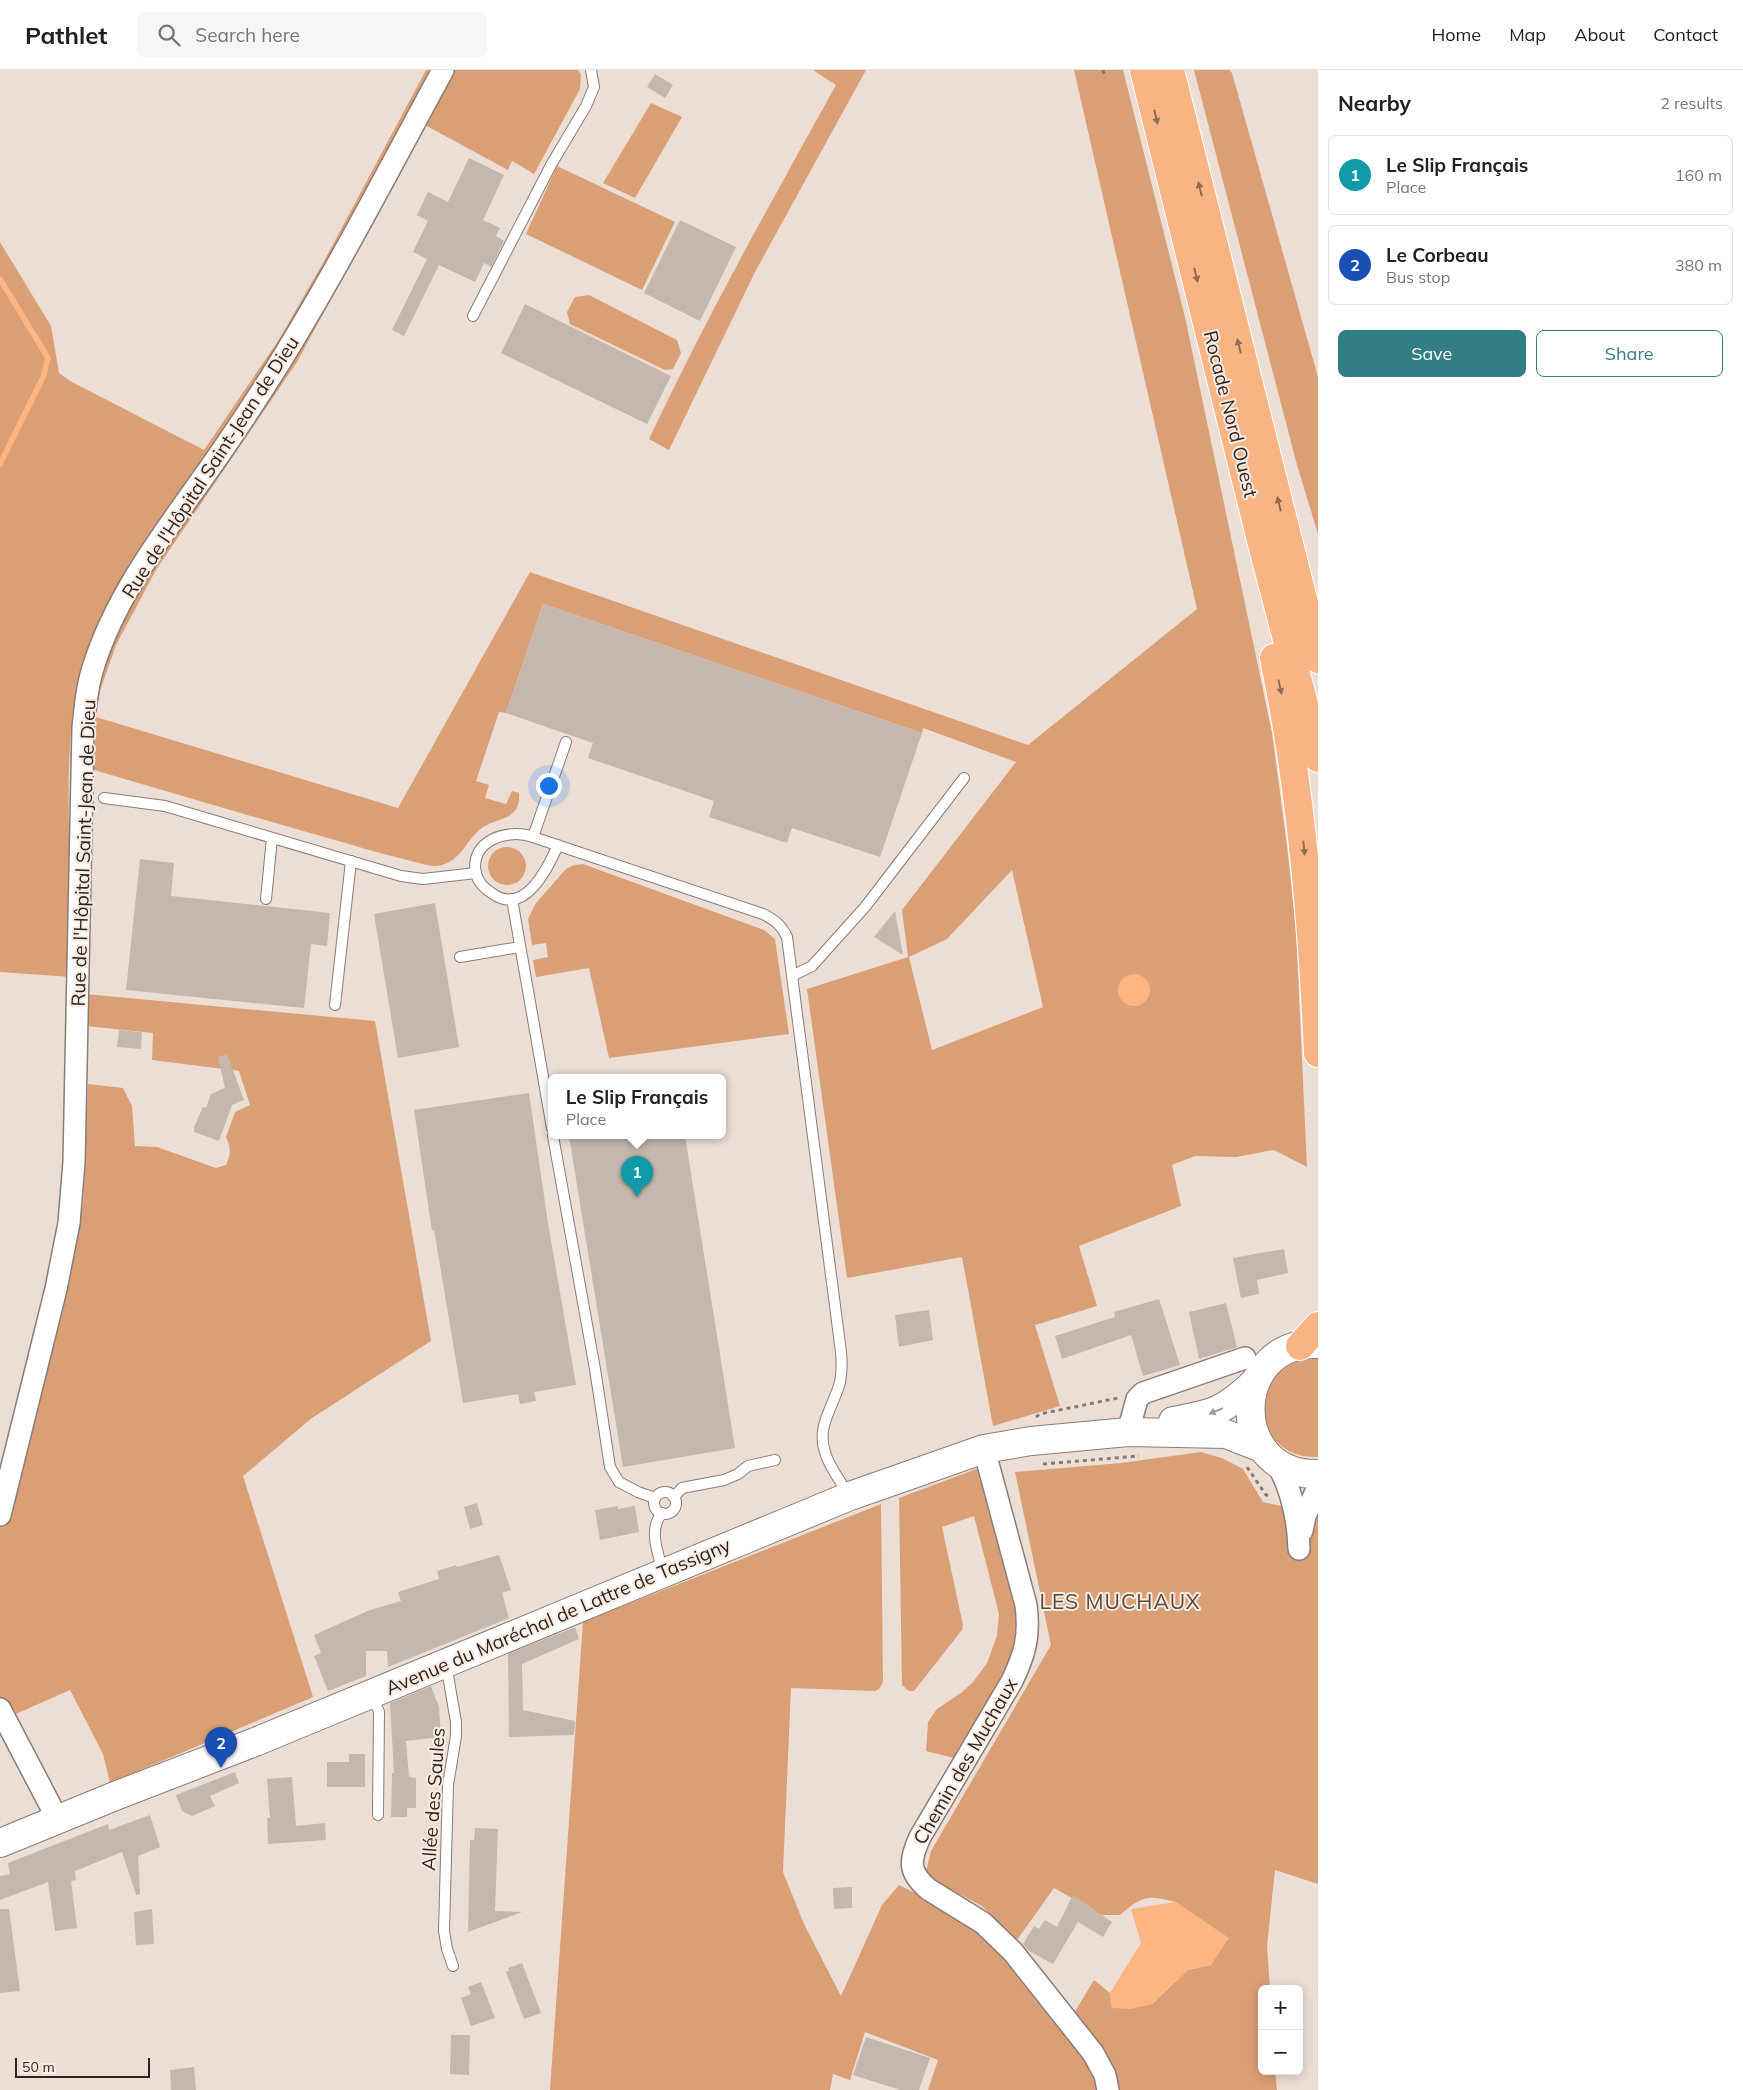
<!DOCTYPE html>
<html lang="en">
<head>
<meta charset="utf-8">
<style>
	:root { --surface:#fff; --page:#f6f6f6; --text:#202124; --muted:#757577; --line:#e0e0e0; --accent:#357d85 }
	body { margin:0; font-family:Mulish,sans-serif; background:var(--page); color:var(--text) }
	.controls { position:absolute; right:15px; bottom:15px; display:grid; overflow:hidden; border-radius:8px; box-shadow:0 2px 12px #0003 }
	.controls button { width:45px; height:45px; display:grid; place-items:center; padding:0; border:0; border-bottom:1px solid var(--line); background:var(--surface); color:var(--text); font:25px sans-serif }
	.scale { position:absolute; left:15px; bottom:12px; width:135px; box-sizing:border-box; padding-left:5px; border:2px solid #2a2521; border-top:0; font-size:14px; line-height:18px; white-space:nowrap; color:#2a2521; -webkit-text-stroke:4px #faebe2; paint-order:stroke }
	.you { position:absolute; left:548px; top:715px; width:18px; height:18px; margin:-12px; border:4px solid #fff; border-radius:50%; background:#1a73e8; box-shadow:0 0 0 8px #1a73e833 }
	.badge { display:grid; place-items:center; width:32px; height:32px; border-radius:50%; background:var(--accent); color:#fff; font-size:16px; font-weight:700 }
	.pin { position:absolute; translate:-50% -41px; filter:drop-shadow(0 1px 2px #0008) }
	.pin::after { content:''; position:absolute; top:26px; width:18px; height:15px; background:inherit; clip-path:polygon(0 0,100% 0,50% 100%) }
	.popup { position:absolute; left:548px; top:1004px; width:178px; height:65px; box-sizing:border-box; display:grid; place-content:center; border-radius:8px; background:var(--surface); filter:drop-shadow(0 1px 4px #0005); font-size:16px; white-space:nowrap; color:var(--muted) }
	.popup b { font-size:19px; color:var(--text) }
	.popup::after { content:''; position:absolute; left:50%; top:100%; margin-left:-10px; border:10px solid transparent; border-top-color:var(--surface) }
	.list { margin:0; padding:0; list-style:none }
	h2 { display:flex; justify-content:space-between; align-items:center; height:65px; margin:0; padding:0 20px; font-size:21px }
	h2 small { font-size:16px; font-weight:400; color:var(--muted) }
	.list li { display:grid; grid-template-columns:32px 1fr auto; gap:15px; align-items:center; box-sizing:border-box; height:80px; margin:0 10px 10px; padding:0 10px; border:1px solid var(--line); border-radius:8px }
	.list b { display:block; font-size:19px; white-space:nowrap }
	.list p { margin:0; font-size:16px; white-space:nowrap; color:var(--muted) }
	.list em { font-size:16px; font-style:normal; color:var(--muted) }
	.actions { display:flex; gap:10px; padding:15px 20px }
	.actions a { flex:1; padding:11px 0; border:1px solid var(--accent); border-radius:8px; text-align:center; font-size:18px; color:var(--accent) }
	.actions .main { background:var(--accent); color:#fff }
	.icon { flex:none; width:28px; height:28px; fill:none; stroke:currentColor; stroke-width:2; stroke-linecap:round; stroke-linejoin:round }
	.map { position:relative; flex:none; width:1318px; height:2020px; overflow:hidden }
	header { display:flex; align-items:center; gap:30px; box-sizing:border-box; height:70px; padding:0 25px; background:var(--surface); border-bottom:1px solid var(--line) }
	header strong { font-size:24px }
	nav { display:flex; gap:28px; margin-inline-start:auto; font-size:18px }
	.search { width:350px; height:45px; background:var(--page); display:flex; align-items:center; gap:12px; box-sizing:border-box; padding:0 18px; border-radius:8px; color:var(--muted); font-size:19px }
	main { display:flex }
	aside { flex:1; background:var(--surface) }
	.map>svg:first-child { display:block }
</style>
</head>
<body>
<header>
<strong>Pathlet</strong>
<div class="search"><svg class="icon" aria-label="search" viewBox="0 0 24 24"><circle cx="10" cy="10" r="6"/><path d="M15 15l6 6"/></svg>Search here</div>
<nav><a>Home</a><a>Map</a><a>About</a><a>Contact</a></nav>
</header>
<main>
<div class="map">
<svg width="1318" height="2020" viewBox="0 0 1318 2020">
	<rect width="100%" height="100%" fill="#ecded5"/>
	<g fill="#db9f75" fill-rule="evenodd">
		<path d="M 426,0 L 578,0 L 581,4 L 580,19 L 534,104 L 512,91 L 508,100 L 425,55 L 297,292 L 156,500 L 116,575 L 100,621 L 96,647 L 398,738 L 530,502 L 1028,675 L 1197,539 L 1074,0 L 1123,0 L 1185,247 L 1272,663 L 1287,776 L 1296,860 L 1307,1097 L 1274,1080 L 1236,1087 L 1195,1086 L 1172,1095 L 1181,1136 L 1079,1176 L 1097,1236 L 1035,1255 L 1060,1336 L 993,1356 L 962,1187 L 847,1208 L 807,919 L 908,887 L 902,840 L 1016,692 L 923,658 L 922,663 L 543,534 L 506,643 L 499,642 L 476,711 L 489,715 L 485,728 L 506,734 L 512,721 L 519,723 C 521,749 502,747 485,756 C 467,766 462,793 437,796 C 431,797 421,793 415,792 C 393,786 371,781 349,774 C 264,750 179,725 94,700 L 96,647 L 73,640 C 66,701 69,762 71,823 C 71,851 71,879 71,907 L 0,902 L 0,172 L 51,256 L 59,303 L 70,311 L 204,380 L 278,271 L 323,193 ZM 1012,800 L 1043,937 L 932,980 L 909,887 L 947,869 Z"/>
		<path d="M 813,0 L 866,0 L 755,202 L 669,380 L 649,369 C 706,248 771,132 836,15 Z"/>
		<polygon points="1194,0 1229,0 1232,3 1318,307 1318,464 1297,395"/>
		<polygon points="651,33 682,47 635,128 603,113"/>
		<polygon points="557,96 675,152 642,220 526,164"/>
		<polygon points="589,225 677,270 681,283 673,299 665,300 570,254 567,242 575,227"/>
		<circle cx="507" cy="796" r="19"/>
		<polygon points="583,794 764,860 775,869 789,964 609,988 589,898 536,907 533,890 548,887 546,873 532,875 528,849 536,833 566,799 574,795"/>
		<path d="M 85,924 L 375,951 L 431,1271 L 312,1348 L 243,1406 L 313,1627 L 110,1713 L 103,1684 L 70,1620 L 0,1651 L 0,1406 L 57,1198 L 65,1128 L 83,1136 L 88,1014 L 123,1018 L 132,1036 L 135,1076 L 157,1077 L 216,1098 L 226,1095 C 231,1084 231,1078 226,1067 L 235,1042 L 250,1035 L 239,1001 L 152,990 L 153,963 L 86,956 Z"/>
		<path d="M 1318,1289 L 1318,1387 C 1246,1390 1247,1286 1318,1289 Z"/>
		<path d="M 1201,1382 L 1222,1388 L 1243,1399 L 1263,1432 L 1285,1437 L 1318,1438 L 1318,1814 L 1275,1800 L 1267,1876 L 1270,1919 L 1262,1919 L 1262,2001 L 1275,2001 L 1277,2020 L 1119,2020 L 1104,1981 L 1074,1943 L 1094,1910 L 1110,1923 L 1112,1938 L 1152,1934 L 1188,1900 L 1211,1895 L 1176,1832 C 1147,1825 1143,1825 1120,1845 L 1102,1845 L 1054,1818 L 1017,1870 L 982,1836 L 925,1806 L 931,1781 L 1051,1575 L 1015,1402 L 1121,1393 Z"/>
		<polygon points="979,1398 1021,1551 1020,1578 954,1688 926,1681 928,1652 937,1639 961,1623 973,1612 987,1593 997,1566 999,1544 974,1446 942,1457 963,1555 962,1560 914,1621 909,1621 902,1615 899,1428"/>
		<polygon points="881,1434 883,1612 879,1619 875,1621 791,1618 783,1802 804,1854 841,1926 882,1835 899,1815 970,1851 986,1864 1086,1983 1101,2020 928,2020 938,1990 865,1962 850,2010 833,2004 830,2020 550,2020 583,1552"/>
	</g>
	<g fill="#fdb581">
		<circle cx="1134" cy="920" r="16"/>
		<polygon points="1176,1832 1229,1868 1211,1895 1188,1900 1152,1934 1131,1939 1112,1938 1110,1923 1141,1873 1131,1839"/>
	</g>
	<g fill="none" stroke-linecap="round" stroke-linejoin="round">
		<polyline stroke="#fdb581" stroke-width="5.5" points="0,209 48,288 43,307 0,394"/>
	</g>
	<g fill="#c5b7ae">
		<polygon points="655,4 673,15 665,28 647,17"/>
		<polygon points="469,88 504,105 483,150 500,158 496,166 504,171 491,197 484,193 475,212 439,195 404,266 392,260 427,189 413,182 428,151 417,145 428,122 448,132"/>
		<polygon points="680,150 736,177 700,251 644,223"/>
		<polygon points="525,234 671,306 647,354 501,283"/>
		<polygon points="543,534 922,663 880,787 792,758 787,773 709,747 714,731 588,688 593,673 506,643"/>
		<polygon points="140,789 174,793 171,826 330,843 327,876 311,874 304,938 126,920"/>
		<polygon points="435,833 459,977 398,988 374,844"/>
		<polygon points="895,841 903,885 874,867"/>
		<polygon points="119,960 142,962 141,979 117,977"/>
		<polygon points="227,984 244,1030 232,1035 219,1071 194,1062 194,1057 203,1037 206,1038 211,1024 225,1018 218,987"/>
		<polygon points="529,1023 548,1153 576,1315 534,1322 536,1331 520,1334 518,1324 463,1333 434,1160 432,1161 414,1040"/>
		<polygon points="569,1066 685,1066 735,1378 623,1397"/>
		<polygon points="1284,1179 1288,1203 1257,1210 1259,1224 1241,1228 1233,1188"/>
		<polygon points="1159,1229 1180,1295 1143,1306 1131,1265 1062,1289 1055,1266 1115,1247 1114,1242"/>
		<polygon points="1226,1233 1237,1277 1199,1289 1189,1242"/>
		<polygon points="929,1240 933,1270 899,1277 895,1245"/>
		<polygon points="477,1433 483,1455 470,1459 464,1437"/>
		<polygon points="618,1436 618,1439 635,1436 639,1462 600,1470 595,1440"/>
		<polygon points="499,1485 511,1520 502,1523 509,1548 388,1597 387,1581 366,1581 366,1606 328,1621 314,1586 321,1583 314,1565 370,1540 401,1531 398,1522 439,1509 437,1501 456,1495 457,1497"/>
		<polygon points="575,1557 579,1569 522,1594 523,1640 575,1651 574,1665 509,1667 508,1584"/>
		<polygon points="431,1616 439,1637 441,1667 406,1671 409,1707 416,1708 416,1738 407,1738 407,1747 391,1747 392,1703 394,1703 390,1633"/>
		<polygon points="349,1684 365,1684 365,1717 327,1717 327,1692 349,1692"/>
		<polygon points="235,1702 239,1713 210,1726 215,1736 192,1746 182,1741 176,1725"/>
		<polygon points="292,1707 296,1756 325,1753 326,1770 268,1774 267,1748 270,1748 267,1709"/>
		<polygon points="150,1745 160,1777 138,1786 140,1824 136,1825 122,1782 75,1801 76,1810 71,1811 77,1858 55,1861 48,1812 0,1830 0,1806 10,1804 8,1793 108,1754 109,1760"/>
		<polygon points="475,1758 498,1759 495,1841 522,1842 468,1862 470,1770 474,1770"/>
		<polygon points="852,1817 852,1838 834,1839 833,1818"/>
		<polygon points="1073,1825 1112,1852 1103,1867 1078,1852 1053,1894 1029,1881 1023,1874 1034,1856 1039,1859 1045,1850 1057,1857"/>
		<polygon points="0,1839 9,1839 20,1921 0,1923"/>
		<polygon points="152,1839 154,1874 136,1875 134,1842"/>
		<polygon points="522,1893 541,1943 524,1949 506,1902 509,1901 508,1898"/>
		<polygon points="481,1912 495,1948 471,1956 461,1928 471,1924 468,1917"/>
		<polygon points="451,1965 470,1965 469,2005 450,2004"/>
		<polygon points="866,1967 930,1988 919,2020 900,2020 853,2005"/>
		<polygon points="194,1997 196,2020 171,2020 170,2000"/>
	</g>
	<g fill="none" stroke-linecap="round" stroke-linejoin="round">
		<g stroke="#8a7d75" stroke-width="12">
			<g id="lane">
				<polyline points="473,246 551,95 586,36 594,17 591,0"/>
				<polyline points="104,728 165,736 401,806 423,809 476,803"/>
				<polyline points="533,767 566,672"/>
				<path d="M 558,775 C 548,798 525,846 493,824 C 485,819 478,812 476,804 C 469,770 508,758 533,767 C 610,793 687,818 763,844 C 775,850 782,856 787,867 L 841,1282 C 842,1292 842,1302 840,1312 C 834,1336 816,1356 825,1382 C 829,1397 841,1412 849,1425"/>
				<polyline points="266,829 272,768"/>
				<polyline points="512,829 552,1058"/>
				<polyline points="460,887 520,877"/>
				<polyline points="794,905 812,896 865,837 964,708"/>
				<polyline points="335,935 351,791"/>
				<polyline points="553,1066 595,1299 610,1397 619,1412 638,1422 655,1428"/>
				<circle cx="665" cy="1433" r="11"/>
				<polyline points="674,1427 682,1418 724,1410 738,1404 748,1396 775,1390"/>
				<path d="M 662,1443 C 648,1460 658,1482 663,1502"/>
				<polyline points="446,1594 456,1652 456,1666 448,1715 444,1861 447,1879 453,1896"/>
				<polyline points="372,1625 379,1642 378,1745"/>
			</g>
		</g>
		<g stroke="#8a7d75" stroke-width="24">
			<g id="street">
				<polyline points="1128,1362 1137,1329 1143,1323 1245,1288"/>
				<path d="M 984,1379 L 1026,1535 C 1030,1566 1025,1584 1012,1611 L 920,1767 C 910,1789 907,1801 928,1819 L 983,1853 L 1013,1882 L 1093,1983 L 1105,2005 L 1108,2020"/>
				<path d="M 1277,1393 C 1292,1420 1298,1448 1299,1479"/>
				<path d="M 0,1445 L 56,1219 L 69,1153 L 74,1092 L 83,658 C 85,637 87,617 93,598 C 112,536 150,482 187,430 C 216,390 244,349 270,308 C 333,208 387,103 443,0"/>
				<polyline points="1302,1461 1305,1446 1318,1417"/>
				<polyline points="0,1639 58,1750"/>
			</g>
		</g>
		<g stroke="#8a7d75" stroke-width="30">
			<g id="secondary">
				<path d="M 1318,1274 C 1229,1271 1227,1406 1318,1404"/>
				<path d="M 1173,1351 C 1214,1344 1224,1341 1255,1312"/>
				<polyline points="0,1773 115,1726 255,1672 850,1426 984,1379 1031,1371 1128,1362 1226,1364 1262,1378"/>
			</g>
		</g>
		<g stroke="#fff" stroke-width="30">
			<g id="highway">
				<polyline points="1144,0 1262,474 1318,688"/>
				<polyline points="1170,0 1318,589"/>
				<path d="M 1274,588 C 1301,718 1312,850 1318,983"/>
				<polyline points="1300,1276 1318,1256"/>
			</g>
		</g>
		<g stroke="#847b75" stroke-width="3" stroke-dasharray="4 4" stroke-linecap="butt">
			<polyline points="1103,0 1105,8"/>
			<polyline points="1036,1347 1040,1344 1118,1328"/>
			<polyline points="1043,1394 1139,1386"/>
			<polyline points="1247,1397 1266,1425 1271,1426"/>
		</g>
		<use href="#lane" stroke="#fff" stroke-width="10"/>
		<use href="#street" stroke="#fff" stroke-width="21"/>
		<use href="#secondary" stroke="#fff" stroke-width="28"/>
		<use href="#highway" stroke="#f8b483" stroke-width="28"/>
	</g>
	<defs><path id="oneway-solid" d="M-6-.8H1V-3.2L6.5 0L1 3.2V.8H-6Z" transform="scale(1.25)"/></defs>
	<g fill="#916c52">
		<use href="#oneway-solid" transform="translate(1156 47) rotate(76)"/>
		<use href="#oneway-solid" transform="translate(1200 119) rotate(-104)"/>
		<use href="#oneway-solid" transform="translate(1196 205) rotate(76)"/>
		<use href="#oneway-solid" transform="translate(1239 276) rotate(-104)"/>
		<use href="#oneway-solid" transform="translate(1279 434) rotate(-104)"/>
		<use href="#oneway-solid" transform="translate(1280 617) rotate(78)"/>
		<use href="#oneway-solid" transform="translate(1304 778) rotate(84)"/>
	</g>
	<use fill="#9f9d9b" href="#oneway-solid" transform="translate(1216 1341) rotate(157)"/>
	<g text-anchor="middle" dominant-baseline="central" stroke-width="4" stroke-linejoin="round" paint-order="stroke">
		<g font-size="19" fill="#2a2521" stroke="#faebe2">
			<text transform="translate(1231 344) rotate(76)">Rocade Nord Ouest</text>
			<text transform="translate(210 397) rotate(-57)">Rue de l'Hôpital Saint-Jean de Dieu</text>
			<text transform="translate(83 783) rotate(-88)">Rue de l'Hôpital Saint-Jean de Dieu</text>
			<text transform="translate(558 1546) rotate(-23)">Avenue du Maréchal de Lattre de Tassigny</text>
			<text transform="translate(965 1691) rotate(-60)">Chemin des Muchaux</text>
			<text transform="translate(433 1729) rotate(-86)">Allée des Saules</text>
		</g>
		<g font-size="21" letter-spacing="1" fill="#554a42" stroke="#faebe2">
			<text x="1120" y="1531">LES MUCHAUX</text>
		</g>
	</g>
</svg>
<div class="controls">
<button>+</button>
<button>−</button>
</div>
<div class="scale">50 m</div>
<div class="you"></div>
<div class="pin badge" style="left:637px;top:1127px;background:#0f9aa8">1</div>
<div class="popup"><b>Le Slip Français</b>Place</div>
<div class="pin badge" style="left:221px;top:1698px;background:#1a4fb4">2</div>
</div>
<aside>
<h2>Nearby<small>2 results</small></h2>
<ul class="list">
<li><span class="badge" style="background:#0f9aa8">1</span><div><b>Le Slip Français</b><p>Place</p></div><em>160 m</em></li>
<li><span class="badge" style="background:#1a4fb4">2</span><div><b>Le Corbeau</b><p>Bus stop</p></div><em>380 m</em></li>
</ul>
<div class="actions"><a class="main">Save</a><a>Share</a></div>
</aside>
</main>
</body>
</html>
